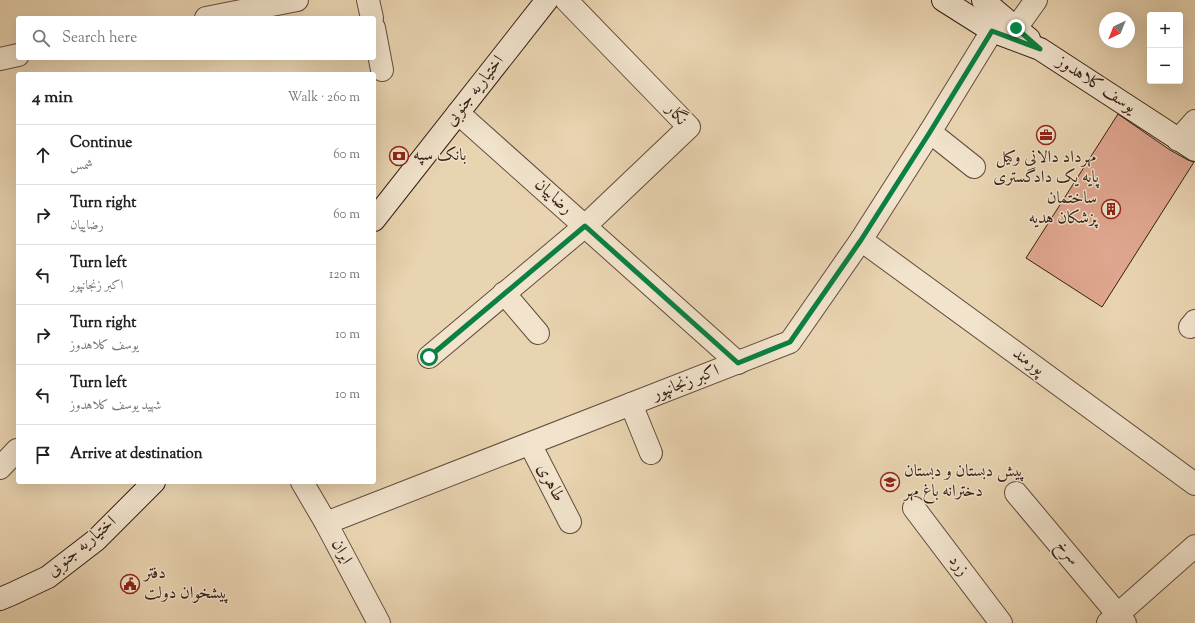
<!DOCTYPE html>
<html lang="en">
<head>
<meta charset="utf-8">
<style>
	:root { --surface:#fff; --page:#f6f6f6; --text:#222; --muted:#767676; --line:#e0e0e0 }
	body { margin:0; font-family:"Sorts Mill Goudy",Amiri,serif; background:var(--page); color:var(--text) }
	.controls { position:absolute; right:12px; top:12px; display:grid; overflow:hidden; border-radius:4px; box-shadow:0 4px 16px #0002 }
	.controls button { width:36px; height:36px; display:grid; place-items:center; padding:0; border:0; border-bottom:1px solid var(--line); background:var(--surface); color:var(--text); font:20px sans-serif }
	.compass { position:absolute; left:1099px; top:12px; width:36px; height:36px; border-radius:50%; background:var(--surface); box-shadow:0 4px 16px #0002; rotate:223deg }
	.stop { position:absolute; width:12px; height:12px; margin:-9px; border:3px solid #0b8043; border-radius:50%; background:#fff }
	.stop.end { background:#0b8043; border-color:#fff; box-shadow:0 1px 4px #0008 }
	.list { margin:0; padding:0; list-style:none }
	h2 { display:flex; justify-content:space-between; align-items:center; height:52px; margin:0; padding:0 16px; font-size:17px }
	h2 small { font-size:13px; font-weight:400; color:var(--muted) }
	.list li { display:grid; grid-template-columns:26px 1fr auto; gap:12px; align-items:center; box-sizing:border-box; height:60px; padding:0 16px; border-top:1px solid var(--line) }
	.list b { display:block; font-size:15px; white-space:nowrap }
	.list p { margin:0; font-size:13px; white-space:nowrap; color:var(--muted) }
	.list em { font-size:13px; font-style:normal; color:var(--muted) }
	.icon { flex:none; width:22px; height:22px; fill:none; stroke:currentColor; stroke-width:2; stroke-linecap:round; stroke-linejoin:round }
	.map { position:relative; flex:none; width:1195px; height:623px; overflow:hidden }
	.search { position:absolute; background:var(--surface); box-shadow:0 4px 16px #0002; left:16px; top:16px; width:360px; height:44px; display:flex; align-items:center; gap:10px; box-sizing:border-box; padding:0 14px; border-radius:4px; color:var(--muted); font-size:15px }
	.panel { position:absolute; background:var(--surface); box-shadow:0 4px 16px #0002; left:16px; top:72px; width:360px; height:412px; border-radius:4px }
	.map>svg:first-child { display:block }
</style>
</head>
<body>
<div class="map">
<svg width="1195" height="623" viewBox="0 0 1195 623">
	<rect width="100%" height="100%" fill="#e9d4b1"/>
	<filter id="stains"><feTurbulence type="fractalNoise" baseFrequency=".005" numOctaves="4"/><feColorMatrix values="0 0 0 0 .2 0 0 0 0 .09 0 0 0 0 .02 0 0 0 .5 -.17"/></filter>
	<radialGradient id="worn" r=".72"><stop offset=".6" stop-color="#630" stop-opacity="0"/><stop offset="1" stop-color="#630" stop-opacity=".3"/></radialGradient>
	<polygon fill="#e0a68f" stroke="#351e15" points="1118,114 1170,150 1188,160 1194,162 1102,307 1026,258"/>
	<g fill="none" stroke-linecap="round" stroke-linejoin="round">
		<g stroke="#624c3c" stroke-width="24">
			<g id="minor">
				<polyline points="368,0 372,18"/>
				<polyline points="206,18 297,0"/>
				<polyline points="374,28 382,70"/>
				<polyline points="1016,28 1036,0"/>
				<polyline points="0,59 18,55"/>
				<polyline points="458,113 738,363"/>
				<polyline points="930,132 974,167"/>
				<polyline points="1178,140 1195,121"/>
				<polyline points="861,240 1195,484"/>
				<polyline points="504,293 538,333"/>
				<polyline points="1190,327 1195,321"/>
				<polyline points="429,357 585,226 689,127 566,0"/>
				<polyline points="631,404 651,453"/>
				<polyline points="530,444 570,522"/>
				<polyline points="0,468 17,450"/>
				<polyline points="302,482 326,523 379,623"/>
				<polyline points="1016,493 1125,623"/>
				<polyline points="914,508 1001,623"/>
				<polyline points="326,523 790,342 861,240 930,132 992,31"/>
				<polyline points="1108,623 1195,546"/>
			</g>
		</g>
		<g stroke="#351e15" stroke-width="24">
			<g id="secondary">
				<polyline points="943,0 992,31 1040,49 1195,150"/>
				<polyline points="983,0 1029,39"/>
				<polyline points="374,220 547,0"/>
				<polyline points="0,599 12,594 48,577 96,540 154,482"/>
			</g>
		</g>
		<use href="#minor" stroke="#f1e3cc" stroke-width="22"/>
		<use href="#secondary" stroke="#f1e3cc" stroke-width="22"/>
	</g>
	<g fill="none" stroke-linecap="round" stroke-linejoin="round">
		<polyline stroke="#0b8043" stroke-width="5" points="429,357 585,226 738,363 790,342 861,240 930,132 992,31 1040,49 1016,28"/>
	</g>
	<defs>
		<g id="office-ring" transform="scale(1)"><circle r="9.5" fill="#f1e3cc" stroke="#8f2418" stroke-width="1.5"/><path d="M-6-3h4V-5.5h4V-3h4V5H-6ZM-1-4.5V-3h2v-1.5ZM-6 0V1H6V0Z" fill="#8f2418"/></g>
		<g id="bank-ring" transform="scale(1)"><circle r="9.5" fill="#f1e3cc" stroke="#8f2418" stroke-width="1.5"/><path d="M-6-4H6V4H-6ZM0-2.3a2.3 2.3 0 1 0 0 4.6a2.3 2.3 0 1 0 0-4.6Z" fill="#8f2418"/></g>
		<g id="building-ring" transform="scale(1)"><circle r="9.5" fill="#f1e3cc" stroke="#8f2418" stroke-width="1.5"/><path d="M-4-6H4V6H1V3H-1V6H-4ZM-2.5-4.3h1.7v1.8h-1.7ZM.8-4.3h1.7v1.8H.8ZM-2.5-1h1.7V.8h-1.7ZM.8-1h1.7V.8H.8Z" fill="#8f2418"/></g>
		<g id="school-ring" transform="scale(1)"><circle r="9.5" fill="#f1e3cc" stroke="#8f2418" stroke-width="1.5"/><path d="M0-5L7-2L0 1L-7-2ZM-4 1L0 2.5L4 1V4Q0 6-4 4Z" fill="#8f2418"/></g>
		<g id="civic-ring" transform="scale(1)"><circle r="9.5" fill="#f1e3cc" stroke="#8f2418" stroke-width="1.5"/><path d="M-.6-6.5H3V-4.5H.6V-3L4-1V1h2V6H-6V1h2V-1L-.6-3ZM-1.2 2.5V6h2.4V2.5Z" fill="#8f2418"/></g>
	</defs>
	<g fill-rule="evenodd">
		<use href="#office-ring" x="1046" y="135"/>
		<use href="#bank-ring" x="399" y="156"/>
		<use href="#building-ring" x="1111" y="209"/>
		<use href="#school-ring" x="890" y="482"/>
		<use href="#civic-ring" x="130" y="584"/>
	</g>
	<g text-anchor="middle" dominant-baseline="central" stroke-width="3" stroke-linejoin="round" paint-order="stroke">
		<g font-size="17" fill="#351e15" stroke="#f1e3cc">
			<text transform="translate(1096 85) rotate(33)">یوسف کلاهدوز</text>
			<text transform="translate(475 91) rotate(-52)">اختیاریه جنوبی</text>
			<text transform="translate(676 115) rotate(50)">نگار</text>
			<text transform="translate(553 197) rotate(42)">رضاییان</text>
			<text transform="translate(1028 362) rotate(36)">پورمند</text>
			<text transform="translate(686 383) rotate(-21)">اکبر زنجانپور</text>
			<text transform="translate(550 483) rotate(63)">طاهری</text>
			<text transform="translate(82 547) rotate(-40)">اختیاریه جنوبی</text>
			<text transform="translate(341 552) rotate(62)">ایران</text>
			<text transform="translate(1067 553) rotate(50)">سرخ</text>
			<text transform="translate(958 566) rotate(53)">زرد</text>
		</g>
		<g font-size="17" fill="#351e15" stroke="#f1e3cc" text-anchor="start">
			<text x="413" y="156">بانک سپه</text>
			<text x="1046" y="158" text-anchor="middle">مهرداد دالانی وکیل<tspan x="1046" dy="20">پایه یک دادگستری</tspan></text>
			<text x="1097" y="199" text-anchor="end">ساختمان<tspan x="1097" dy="20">پزشکان هدیه</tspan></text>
			<text x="904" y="472">پیش دبستان و دبستان<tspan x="904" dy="20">دخترانه باغ مهر</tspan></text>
			<text x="144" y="574">دفتر<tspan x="144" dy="20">پیشخوان دولت</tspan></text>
		</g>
	</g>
	<rect width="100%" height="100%" filter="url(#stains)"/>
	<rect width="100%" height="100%" fill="url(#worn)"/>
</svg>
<div class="controls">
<button>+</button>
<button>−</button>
</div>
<svg class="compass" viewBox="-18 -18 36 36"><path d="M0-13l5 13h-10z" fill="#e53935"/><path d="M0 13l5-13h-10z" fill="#767676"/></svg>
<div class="stop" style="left:429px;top:357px"></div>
<div class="stop end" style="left:1016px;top:28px"></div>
<div class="search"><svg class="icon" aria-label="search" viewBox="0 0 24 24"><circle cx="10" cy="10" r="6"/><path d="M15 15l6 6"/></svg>Search here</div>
<section class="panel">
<h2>4 min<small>Walk · 260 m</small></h2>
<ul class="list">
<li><svg class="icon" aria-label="ahead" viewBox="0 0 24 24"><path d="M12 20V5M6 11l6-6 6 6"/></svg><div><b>Continue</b><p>شمس</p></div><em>60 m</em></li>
<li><svg class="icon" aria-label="right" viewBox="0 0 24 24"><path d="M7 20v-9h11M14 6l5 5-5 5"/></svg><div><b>Turn right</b><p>رضاییان</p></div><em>60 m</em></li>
<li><svg class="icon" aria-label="left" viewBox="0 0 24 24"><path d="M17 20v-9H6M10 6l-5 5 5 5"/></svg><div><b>Turn left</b><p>اکبر زنجانپور</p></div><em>120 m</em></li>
<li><svg class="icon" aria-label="right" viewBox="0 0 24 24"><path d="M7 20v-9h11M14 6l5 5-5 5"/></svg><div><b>Turn right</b><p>یوسف کلاهدوز</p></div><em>10 m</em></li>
<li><svg class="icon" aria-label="left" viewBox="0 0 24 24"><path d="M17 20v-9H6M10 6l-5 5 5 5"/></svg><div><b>Turn left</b><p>شهید یوسف کلاهدوز</p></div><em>10 m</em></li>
<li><svg class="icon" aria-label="arrive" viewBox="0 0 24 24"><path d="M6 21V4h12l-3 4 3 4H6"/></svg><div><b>Arrive at destination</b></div></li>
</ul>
</section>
</div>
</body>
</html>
